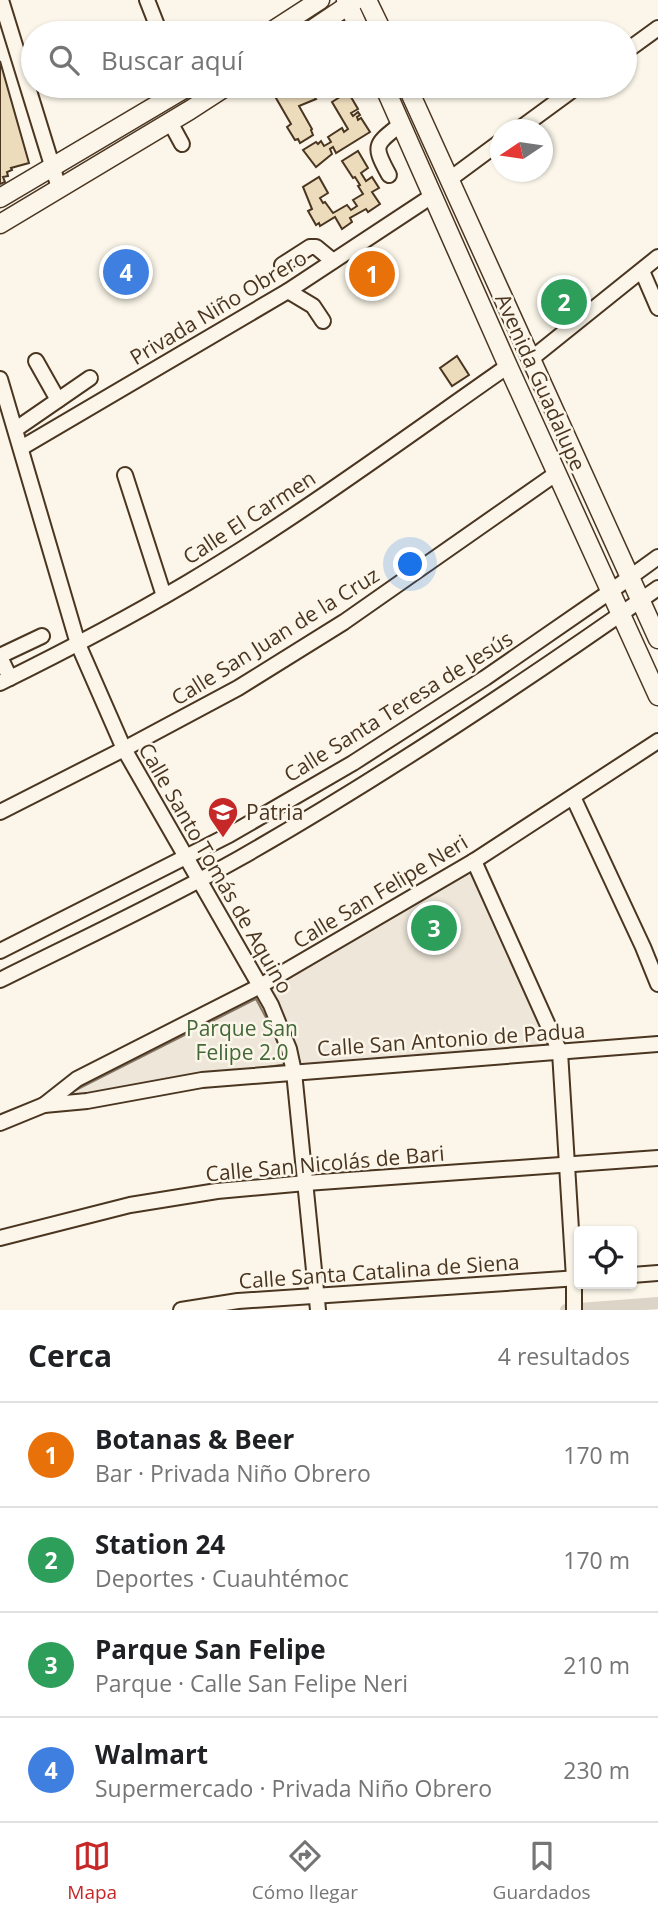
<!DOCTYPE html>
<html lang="es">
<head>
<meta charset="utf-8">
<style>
	:root { --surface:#fff; --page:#f6f6f6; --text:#202124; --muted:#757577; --line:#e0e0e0; --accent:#c62828 }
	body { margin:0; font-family:"Open Sans",sans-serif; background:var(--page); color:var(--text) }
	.controls { position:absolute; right:21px; bottom:21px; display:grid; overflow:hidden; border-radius:7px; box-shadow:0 2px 5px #0004 }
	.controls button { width:63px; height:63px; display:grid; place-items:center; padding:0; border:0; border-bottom:2px solid var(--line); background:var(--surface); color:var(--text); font:35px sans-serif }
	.compass { position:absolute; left:490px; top:119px; width:63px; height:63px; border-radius:50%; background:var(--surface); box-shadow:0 2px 5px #0004; rotate:257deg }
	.you { position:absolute; left:411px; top:565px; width:24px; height:24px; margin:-18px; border:5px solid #fff; border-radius:50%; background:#1a73e8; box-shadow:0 0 0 10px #1a73e833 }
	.badge { display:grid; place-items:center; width:46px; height:46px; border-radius:50%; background:var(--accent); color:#fff; font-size:23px; font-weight:700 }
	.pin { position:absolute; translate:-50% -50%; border:4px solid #fff; box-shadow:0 2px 7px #0006 }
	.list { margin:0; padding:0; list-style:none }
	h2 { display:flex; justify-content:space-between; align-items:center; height:91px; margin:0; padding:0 28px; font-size:30px }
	h2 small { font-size:23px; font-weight:400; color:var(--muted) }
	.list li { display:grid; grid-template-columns:46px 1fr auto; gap:21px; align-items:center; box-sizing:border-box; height:105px; padding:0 28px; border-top:2px solid var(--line) }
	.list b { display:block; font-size:26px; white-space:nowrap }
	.list p { margin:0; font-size:23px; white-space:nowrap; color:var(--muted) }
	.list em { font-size:23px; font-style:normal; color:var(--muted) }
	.icon { flex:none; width:38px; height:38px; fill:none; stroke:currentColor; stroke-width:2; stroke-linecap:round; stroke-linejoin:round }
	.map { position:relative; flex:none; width:658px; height:1310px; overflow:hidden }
	.search { position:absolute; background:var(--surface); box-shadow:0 2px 5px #0004; left:21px; right:21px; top:21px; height:77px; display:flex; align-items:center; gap:18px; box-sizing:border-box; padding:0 24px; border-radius:38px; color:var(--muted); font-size:26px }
	.sheet { height:511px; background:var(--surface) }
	nav { display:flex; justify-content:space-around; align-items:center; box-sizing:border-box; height:98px; border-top:2px solid var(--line); background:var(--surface); font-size:19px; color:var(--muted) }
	nav a { display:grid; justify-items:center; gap:4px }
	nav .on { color:var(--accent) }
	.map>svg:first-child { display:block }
</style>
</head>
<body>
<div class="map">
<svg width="658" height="1310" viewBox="0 0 658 1310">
	<rect width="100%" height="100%" fill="#fbf6e9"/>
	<g fill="#ede6d9" stroke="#887966" stroke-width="2">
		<polygon points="472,868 557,1050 295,1067 265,988"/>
		<polygon points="256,999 271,1027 287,1064 58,1099"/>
	</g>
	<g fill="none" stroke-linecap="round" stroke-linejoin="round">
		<polyline stroke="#dcd4c6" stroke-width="12" points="566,1310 658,1303"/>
	</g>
	<g fill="#ecdcbc" stroke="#4a3520" stroke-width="2">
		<polygon points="0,61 29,163 11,168 12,170 7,172 8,176 3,177 5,182 0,184"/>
		<polygon points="296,86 338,86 323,95 319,89 312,94 316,99 299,106 312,129 311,130 313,135 300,143 298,139 295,140 287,127 291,124 276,98 290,90 291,92 298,88"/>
		<polygon points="348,92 358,109 351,113 353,116 358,112 360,115 357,117 358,120 361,118 370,132 336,153 333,147 330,149 332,154 316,167 303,150 316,142 318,144 321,141 324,146 331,142 328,137 342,128 344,132 348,129 332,102"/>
		<polygon points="358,151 368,168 361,173 366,181 372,177 379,188 372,192 380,204 368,212 366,209 350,218 352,222 342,229 335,217 320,226 319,223 316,225 308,211 312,209 303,187 319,177 328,193 320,198 323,203 325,202 333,213 347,205 351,210 357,206 353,200 363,194 358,186 360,185 355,177 353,178 342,161"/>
		<polygon points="457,356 469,375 452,386 440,368"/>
	</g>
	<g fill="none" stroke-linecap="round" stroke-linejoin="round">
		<g stroke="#4a3520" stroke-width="18">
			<g id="minor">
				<polyline points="1,0 59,188"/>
				<polyline points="147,0 160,33"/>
				<polyline points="625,52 658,28"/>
				<polyline points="170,122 182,144"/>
				<polyline points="518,130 578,86"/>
				<path d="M 389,175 C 372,144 375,145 401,124"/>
				<polyline points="450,179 500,142"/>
				<polyline points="282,265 310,247 316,247 333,261"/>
				<polyline points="642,271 658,308"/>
				<polyline points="288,291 313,306 323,321"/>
				<polyline points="531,359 658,257"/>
				<polyline points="36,361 58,400"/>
				<polyline points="0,379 78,644 124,749 271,1005 289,1049 294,1072 318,1310"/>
				<polyline points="16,429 90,378"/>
				<polyline points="21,448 288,291 432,196"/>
				<polyline points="125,475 164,596"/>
				<polyline points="10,678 1,659 4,654 42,636"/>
				<path d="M 0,683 C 63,652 126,619 187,583 C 298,517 402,440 508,366"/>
				<polyline points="573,797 643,947 658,984"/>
				<polyline points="0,812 124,749 238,688 344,622 557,473"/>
				<polyline points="474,861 560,1052 574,1278 574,1310"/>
				<polyline points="0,951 229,835 353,763 485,678 611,591 658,557"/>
				<path d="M 0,980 C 80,940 162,902 240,858 C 384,776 523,683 658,588"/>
				<polyline points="44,1105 77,1079 260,986 474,861 658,741"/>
				<polyline points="0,1123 44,1105 87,1101 202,1080 658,1044"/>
				<polyline points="0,1238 130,1205 217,1191 306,1183 658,1158"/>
				<polyline points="632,1275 658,1273"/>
				<polyline points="181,1310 238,1301 579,1278"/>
			</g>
		</g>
		<g stroke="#4a3520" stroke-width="21">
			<g id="major">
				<polyline points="346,0 361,33"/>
				<polyline points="367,0 383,33"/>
				<polyline points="269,33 320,0"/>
				<polyline points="307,33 356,0"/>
				<polyline points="384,86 508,366 658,696"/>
				<polyline points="407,86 658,639"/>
				<polyline points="0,198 189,86"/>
				<polyline points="0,224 190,110 227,86"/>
			</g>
		</g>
		<use href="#minor" stroke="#fbf6e9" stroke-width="14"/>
		<use href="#major" stroke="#fbf6e9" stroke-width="18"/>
	</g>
	<defs>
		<g id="school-pin" transform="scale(1.575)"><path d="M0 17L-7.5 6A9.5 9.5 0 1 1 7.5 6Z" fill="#c62828" stroke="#fbf6e9"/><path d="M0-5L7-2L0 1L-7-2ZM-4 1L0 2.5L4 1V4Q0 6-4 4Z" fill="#fff"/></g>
	</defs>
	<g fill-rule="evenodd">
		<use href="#school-pin" x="223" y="812"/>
	</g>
	<g text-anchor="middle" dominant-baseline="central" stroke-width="5" stroke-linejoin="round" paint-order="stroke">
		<g font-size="21" fill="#4a3520" stroke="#fbf6e9">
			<text transform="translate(218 307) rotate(-31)">Privada Niño Obrero</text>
			<text transform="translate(541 382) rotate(66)">Avenida Guadalupe</text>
			<text transform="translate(249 517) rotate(-33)">Calle El Carmen</text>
			<text transform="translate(275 636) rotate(-32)">Calle San Juan de la Cruz</text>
			<text transform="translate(398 706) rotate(-32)">Calle Santa Teresa de Jesús</text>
			<text transform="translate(216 868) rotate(60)">Calle Santo Tomás de Aquino</text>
			<text transform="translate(380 891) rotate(-31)">Calle San Felipe Neri</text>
			<text transform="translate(451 1039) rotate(-4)">Calle San Antonio de Padua</text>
			<text transform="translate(325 1163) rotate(-5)">Calle San Nicolás de Bari</text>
			<text transform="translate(379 1271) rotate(-4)">Calle Santa Catalina de Siena</text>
		</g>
		<g font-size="21" fill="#4a3520" stroke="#fbf6e9" text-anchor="start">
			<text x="246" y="812">Patria</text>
		</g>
		<g font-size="21" fill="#436837" stroke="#fbf6e9">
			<text x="242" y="1028">Parque San<tspan x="242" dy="24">Felipe 2.0</tspan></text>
		</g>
	</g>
</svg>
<div class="controls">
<button><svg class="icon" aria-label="locate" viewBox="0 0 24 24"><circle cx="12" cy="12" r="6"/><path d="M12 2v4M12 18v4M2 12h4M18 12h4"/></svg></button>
</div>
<svg class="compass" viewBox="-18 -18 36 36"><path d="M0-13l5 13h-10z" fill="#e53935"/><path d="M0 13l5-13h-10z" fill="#757577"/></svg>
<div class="you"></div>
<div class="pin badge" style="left:372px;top:274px;background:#e8710a">1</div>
<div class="pin badge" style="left:564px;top:302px;background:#2e9e5b">2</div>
<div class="pin badge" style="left:434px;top:928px;background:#2e9e5b">3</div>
<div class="pin badge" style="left:126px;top:272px;background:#3f7fe0">4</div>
<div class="search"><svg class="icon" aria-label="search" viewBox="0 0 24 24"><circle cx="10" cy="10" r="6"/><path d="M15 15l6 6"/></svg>Buscar aquí</div>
</div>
<section class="sheet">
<h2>Cerca<small>4 resultados</small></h2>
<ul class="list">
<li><span class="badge" style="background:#e8710a">1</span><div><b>Botanas &amp; Beer</b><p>Bar · Privada Niño Obrero</p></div><em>170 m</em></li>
<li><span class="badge" style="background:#2e9e5b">2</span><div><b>Station 24</b><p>Deportes · Cuauhtémoc</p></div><em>170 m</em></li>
<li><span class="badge" style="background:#2e9e5b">3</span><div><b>Parque San Felipe</b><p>Parque · Calle San Felipe Neri</p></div><em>210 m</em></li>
<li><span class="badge" style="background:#3f7fe0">4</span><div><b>Walmart</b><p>Supermercado · Privada Niño Obrero</p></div><em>230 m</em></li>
</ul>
</section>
<nav>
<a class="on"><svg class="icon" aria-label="map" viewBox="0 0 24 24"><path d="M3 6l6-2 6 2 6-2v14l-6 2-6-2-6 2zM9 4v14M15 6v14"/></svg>Mapa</a>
<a><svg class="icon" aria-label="directions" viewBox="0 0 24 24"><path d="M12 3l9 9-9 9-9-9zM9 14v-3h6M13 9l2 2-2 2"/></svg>Cómo llegar</a>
<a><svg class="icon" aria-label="saved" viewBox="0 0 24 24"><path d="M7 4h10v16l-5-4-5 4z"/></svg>Guardados</a>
</nav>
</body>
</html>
